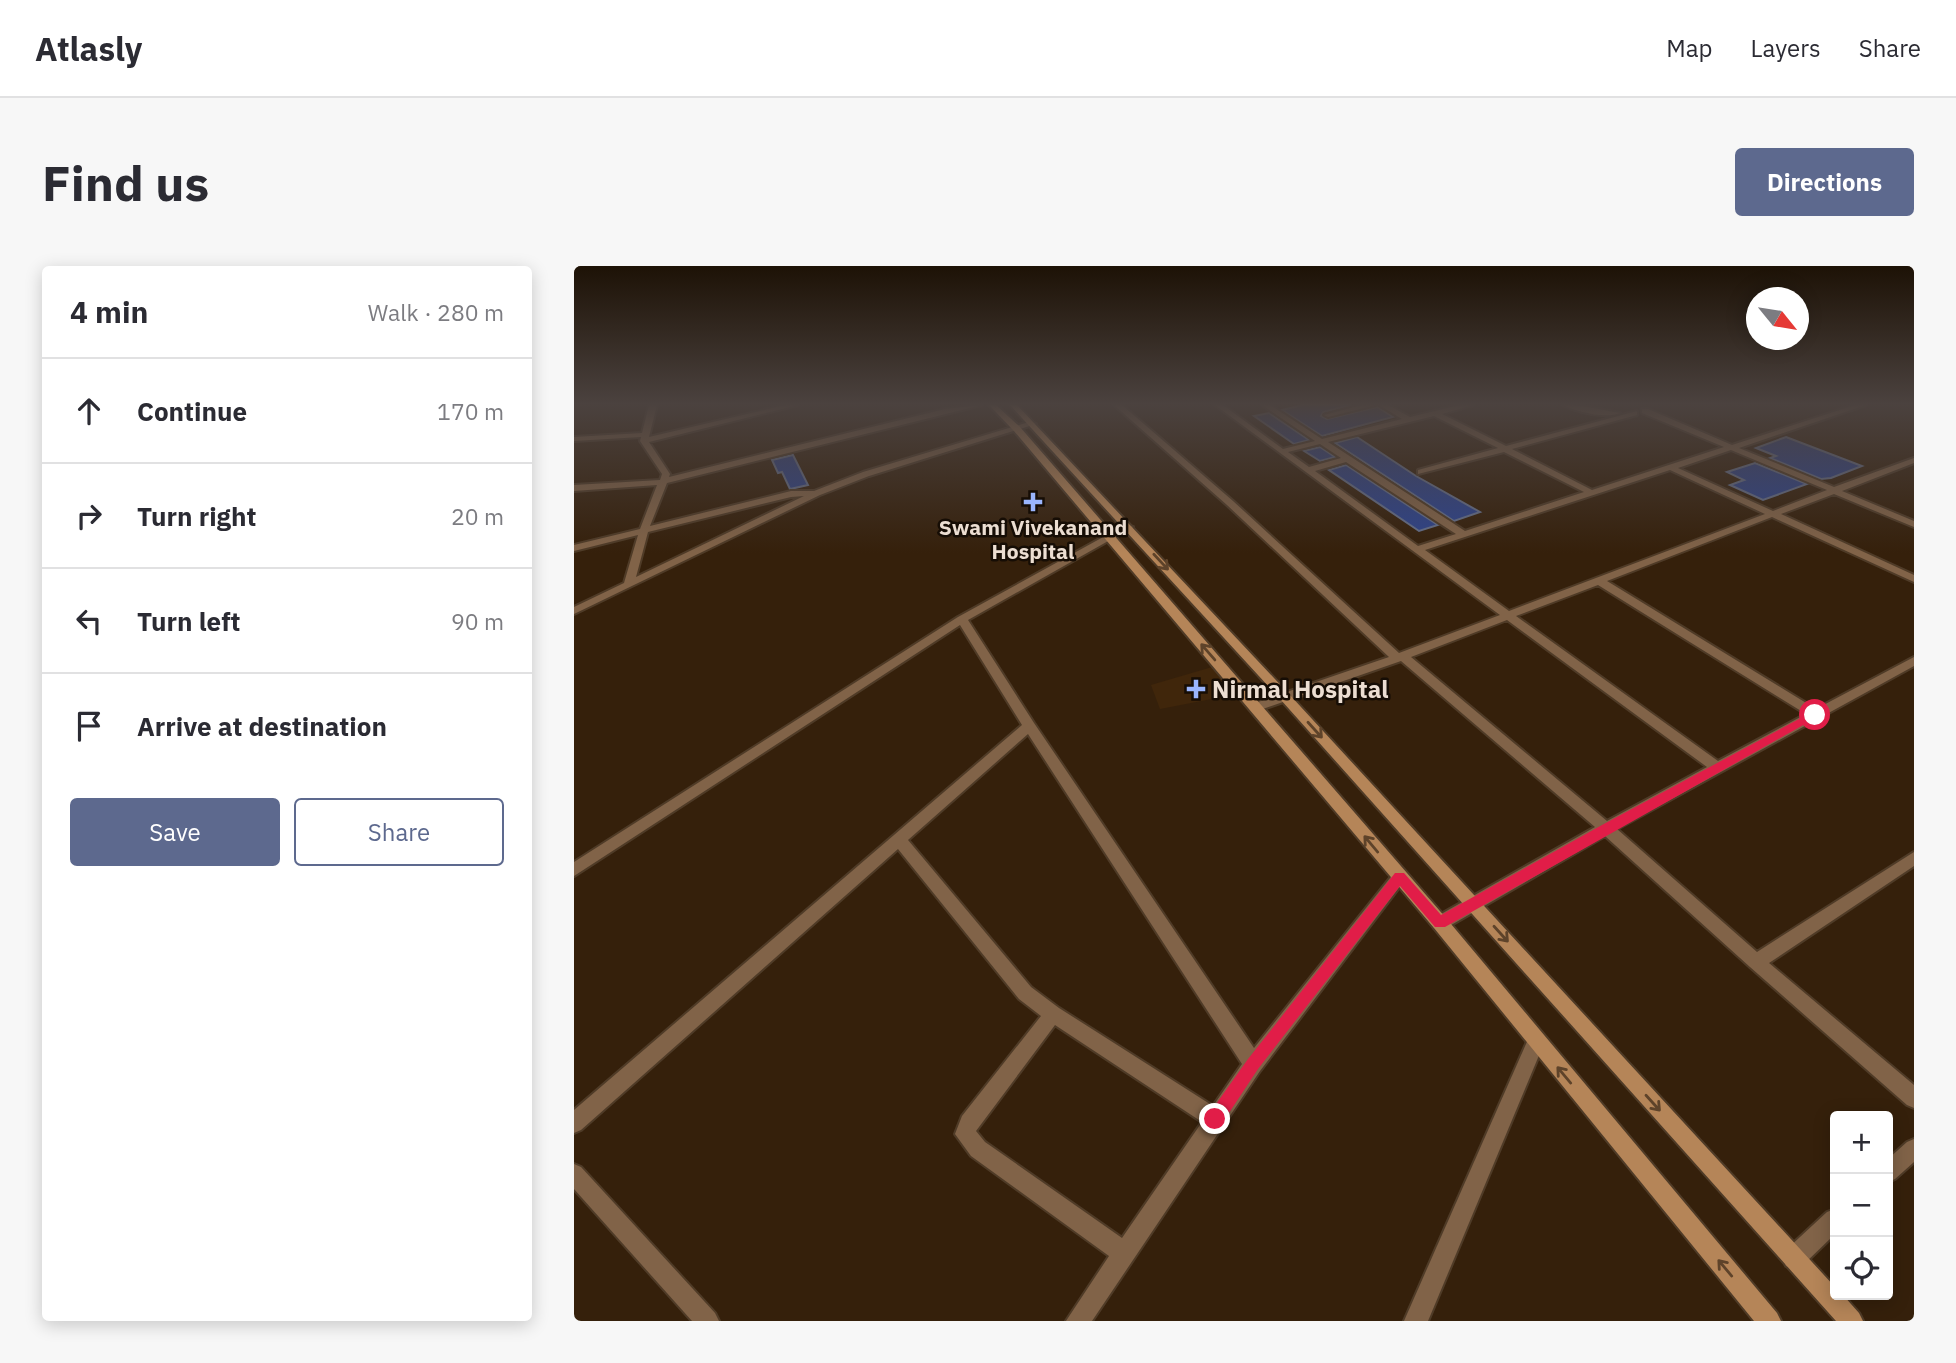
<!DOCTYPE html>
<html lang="en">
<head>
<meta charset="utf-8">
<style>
	:root { --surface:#fff; --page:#f7f7f7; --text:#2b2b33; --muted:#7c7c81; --line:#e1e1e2; --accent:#5d698e }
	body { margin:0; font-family:"IBM Plex Sans",sans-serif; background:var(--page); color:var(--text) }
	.controls { position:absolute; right:21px; bottom:21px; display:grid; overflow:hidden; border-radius:7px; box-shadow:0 4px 18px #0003 }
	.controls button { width:63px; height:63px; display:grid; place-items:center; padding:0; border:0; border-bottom:2px solid var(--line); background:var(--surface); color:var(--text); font:35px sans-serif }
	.compass { position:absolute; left:1172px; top:21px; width:63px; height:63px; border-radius:50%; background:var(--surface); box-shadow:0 4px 18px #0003; rotate:120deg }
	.stop { position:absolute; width:21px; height:21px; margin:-16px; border:5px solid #e11d48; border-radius:50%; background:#fff }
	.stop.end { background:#e11d48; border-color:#fff; box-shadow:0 2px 7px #0008 }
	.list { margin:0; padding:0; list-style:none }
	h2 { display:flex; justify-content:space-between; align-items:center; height:91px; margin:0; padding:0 28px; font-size:30px }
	h2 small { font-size:23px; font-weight:400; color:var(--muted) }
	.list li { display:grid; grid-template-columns:46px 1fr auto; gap:21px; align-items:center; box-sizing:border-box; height:105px; padding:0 28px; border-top:2px solid var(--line) }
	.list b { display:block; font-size:26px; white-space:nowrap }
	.list em { font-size:23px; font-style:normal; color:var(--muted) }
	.actions { display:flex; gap:14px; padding:21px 28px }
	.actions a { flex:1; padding:16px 0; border:2px solid var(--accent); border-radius:7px; text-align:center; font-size:24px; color:var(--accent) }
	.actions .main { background:var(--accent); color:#fff }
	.icon { flex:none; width:38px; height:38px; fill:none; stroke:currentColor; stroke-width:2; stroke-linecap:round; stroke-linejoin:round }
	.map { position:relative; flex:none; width:1340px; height:1055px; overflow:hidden; border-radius:7px }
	header { display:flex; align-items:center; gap:42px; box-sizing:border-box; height:98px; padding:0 35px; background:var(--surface); border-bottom:2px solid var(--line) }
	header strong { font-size:33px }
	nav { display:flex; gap:38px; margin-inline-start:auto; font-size:24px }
	.intro { display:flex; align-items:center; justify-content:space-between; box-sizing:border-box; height:168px; padding:0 42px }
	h1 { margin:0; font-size:49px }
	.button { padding:18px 32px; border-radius:7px; background:var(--accent); color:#fff; font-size:24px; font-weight:700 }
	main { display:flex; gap:42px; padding:0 42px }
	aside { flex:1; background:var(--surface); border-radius:7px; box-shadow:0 4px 18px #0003 }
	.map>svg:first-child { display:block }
</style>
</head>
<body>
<header>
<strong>Atlasly</strong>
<nav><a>Map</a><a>Layers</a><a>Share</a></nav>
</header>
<div class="intro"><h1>Find us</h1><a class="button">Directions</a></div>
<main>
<aside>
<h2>4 min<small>Walk · 280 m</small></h2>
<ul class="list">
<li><svg class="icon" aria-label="ahead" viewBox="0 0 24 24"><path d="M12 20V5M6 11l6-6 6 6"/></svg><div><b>Continue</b></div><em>170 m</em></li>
<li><svg class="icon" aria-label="right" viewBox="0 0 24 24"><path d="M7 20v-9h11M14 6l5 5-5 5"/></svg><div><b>Turn right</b></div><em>20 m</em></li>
<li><svg class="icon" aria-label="left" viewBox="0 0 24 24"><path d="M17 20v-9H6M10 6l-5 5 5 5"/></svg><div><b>Turn left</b></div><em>90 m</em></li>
<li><svg class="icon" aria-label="arrive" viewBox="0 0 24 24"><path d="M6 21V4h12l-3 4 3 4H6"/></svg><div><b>Arrive at destination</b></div></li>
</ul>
<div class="actions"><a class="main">Save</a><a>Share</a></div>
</aside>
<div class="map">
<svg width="1340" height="1055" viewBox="0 0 1340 1055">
	<rect width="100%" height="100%" fill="#35200b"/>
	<polygon fill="#40260b" points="645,399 669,427 586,443 577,419"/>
	<g fill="#2d438c" stroke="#646f8b" stroke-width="2">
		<polygon points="728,139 777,139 749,146 747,150 753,153 803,141 819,151 748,170 708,144"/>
		<polygon points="695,147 735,174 720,178 680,150"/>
		<polygon points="783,171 842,210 906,246 880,255 761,177"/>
		<polygon points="1212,171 1288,200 1257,212 1247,213 1196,192 1202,190 1182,182"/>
		<polygon points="746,181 761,191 746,195 730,185"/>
		<polygon points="219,189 234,219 216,223 208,206 204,207 198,194"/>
		<polygon points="1181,197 1233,218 1189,234 1156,219 1170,214 1153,206"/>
		<polygon points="772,199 864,259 845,265 755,204"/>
	</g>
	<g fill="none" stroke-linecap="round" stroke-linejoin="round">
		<g stroke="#4f3b27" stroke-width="4">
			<g id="minor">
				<path d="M 75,139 L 83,139 L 75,171 L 211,139 L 224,139 L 75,176 L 96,208 L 95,211 L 371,143 L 408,139 L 93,217 L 76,260 L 217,225 L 240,225 L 289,206 L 455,156 L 462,158 L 295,210 L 246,229 L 0,348 L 0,341 L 50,317 L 64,269 L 0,285 L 0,279 L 66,263 L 83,219 L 0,225 L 0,219 L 86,214 L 88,208 L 66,175 L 67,171 L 0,175 L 0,171 L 68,167 ZM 230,230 L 62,311 L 74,266 L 217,231 Z"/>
				<path d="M 540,139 L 548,139 L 659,235 L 825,387 L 926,349 L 641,139 L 649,139 L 709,183 L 741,175 L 688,139 L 696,139 L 748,173 L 828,153 L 805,139 L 814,139 L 836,151 L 886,139 L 899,139 L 868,148 L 932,180 L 1063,145 L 1063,149 L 938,183 L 1018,224 L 1150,181 L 1068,147 L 1068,143 L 1074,143 L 1158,179 L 1281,139 L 1292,139 L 1165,182 L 1260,221 L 1340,192 L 1340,197 L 1268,225 L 1340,255 L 1340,261 L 1260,228 L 1207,248 L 1340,309 L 1340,316 L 1198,251 L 1033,315 L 1242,443 L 1340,391 L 1340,400 L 1043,563 L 1183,686 L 1340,586 L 1340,600 L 1195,697 L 1340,819 L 1340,842 L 1333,839 L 1176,701 L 1031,570 L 872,662 L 866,664 L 860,662 L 858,657 L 860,652 L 1021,561 L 827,395 L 686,444 L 678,444 L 676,441 L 678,438 L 815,391 L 653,239 ZM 860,150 L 924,182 L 844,204 L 844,208 L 930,186 L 1010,226 L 891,265 L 754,176 ZM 746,178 L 767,192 L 735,201 L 714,186 ZM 1157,184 L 1253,224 L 1199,245 L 1104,202 ZM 772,196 L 882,268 L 844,280 L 741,205 ZM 1096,204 L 1191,248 L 935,345 L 851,284 ZM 1024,319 L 1232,448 L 1144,495 L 942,350 ZM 933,354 L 1133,501 L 1033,555 L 837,391 Z"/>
				<polygon points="788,139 802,139 754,151 750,149"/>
				<path d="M 989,139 L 1002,139 L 1046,147 C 1031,153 1003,146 989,139 Z"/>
				<path d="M 551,259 L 559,261 L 394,354 L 460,457 L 680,782 L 820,607 L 825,605 L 830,607 L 833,611 L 686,805 L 518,1055 L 492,1055 L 535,990 L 397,890 L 381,868 L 388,850 L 467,750 L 445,733 L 324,583 L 7,864 L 0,867 L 0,844 L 448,459 L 386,359 L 0,610 L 0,596 L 384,351 ZM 454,468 L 668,798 L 639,840 L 485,742 L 457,721 L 334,574 ZM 481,759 L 628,856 L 548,972 L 411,876 L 402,865 Z"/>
				<polygon points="962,766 968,769 971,775 854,1055 830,1055 956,769"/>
				<polygon points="1340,873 1340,896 1321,913 1314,916 1314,893 1333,876"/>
				<polygon points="0,898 7,901 141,1047 145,1055 118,1055 0,923"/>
				<polygon points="1261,943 1261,968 1228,1000 1220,1003 1212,1000 1209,992 1212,984 1253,946"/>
			</g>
		</g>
		<g stroke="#4f3b27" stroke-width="4">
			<g id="secondary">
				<polygon points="415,139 422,139 446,161 872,652 1203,1047 1207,1055 1180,1055 860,662 440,165"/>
				<polygon points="436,139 443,139 715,428 1261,1021 1261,1029 1269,1029 1285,1047 1289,1055 1262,1055 707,434"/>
			</g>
		</g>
		<use href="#minor" fill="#816348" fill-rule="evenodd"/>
		<use href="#secondary" fill="#b58558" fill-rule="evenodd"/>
	</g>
	<defs><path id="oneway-shaft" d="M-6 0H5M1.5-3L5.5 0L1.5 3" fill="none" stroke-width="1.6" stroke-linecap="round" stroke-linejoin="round" transform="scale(1.75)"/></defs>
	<g stroke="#5e432a">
		<use href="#oneway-shaft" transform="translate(587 296) rotate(47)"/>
		<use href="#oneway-shaft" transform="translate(634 386) rotate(-131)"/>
		<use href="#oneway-shaft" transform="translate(741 464) rotate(48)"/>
		<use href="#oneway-shaft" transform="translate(797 578) rotate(-130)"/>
		<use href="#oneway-shaft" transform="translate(927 668) rotate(48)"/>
		<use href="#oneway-shaft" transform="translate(990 809) rotate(-130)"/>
		<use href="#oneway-shaft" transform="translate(1079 837) rotate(48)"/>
		<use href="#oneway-shaft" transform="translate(1151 1002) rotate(-130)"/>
	</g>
	<linearGradient id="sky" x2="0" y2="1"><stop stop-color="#1d1206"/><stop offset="0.48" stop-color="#4b423f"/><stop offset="1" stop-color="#4b423f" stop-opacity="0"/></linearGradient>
	<rect width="1340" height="287" fill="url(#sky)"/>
	<polygon fill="#e11d48" points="1238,446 1247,449 871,661 861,661 826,620 684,803 647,859 641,861 635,859 633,853 635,848 674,793 821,607 830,607 867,649 1028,559"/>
	<g fill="#9ab5fd" stroke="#160d05" stroke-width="2.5">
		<path d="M455.5 225.5h7v7h7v7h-7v7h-7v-7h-7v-7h7z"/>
		<path d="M618.5 412.5h7v7h7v7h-7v7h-7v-7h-7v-7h7z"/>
	</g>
	<g text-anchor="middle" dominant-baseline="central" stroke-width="5" stroke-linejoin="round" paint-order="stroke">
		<g font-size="21" font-weight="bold" fill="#ecded2" stroke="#160d05">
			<text x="459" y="261">Swami Vivekanand<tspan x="459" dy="24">Hospital</tspan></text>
		</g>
		<g font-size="24" font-weight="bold" fill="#ecded2" stroke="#160d05" text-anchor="start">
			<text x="638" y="423">Nirmal Hospital</text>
		</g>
	</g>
</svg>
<div class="controls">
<button>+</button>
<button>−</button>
<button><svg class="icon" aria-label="locate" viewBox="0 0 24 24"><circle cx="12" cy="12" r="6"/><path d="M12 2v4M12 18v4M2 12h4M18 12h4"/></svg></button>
</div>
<svg class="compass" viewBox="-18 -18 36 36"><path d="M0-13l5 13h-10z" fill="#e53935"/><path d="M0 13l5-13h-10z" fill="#7c7c81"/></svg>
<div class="stop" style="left:1241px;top:449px"></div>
<div class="stop end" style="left:641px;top:853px"></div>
</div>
</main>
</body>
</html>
